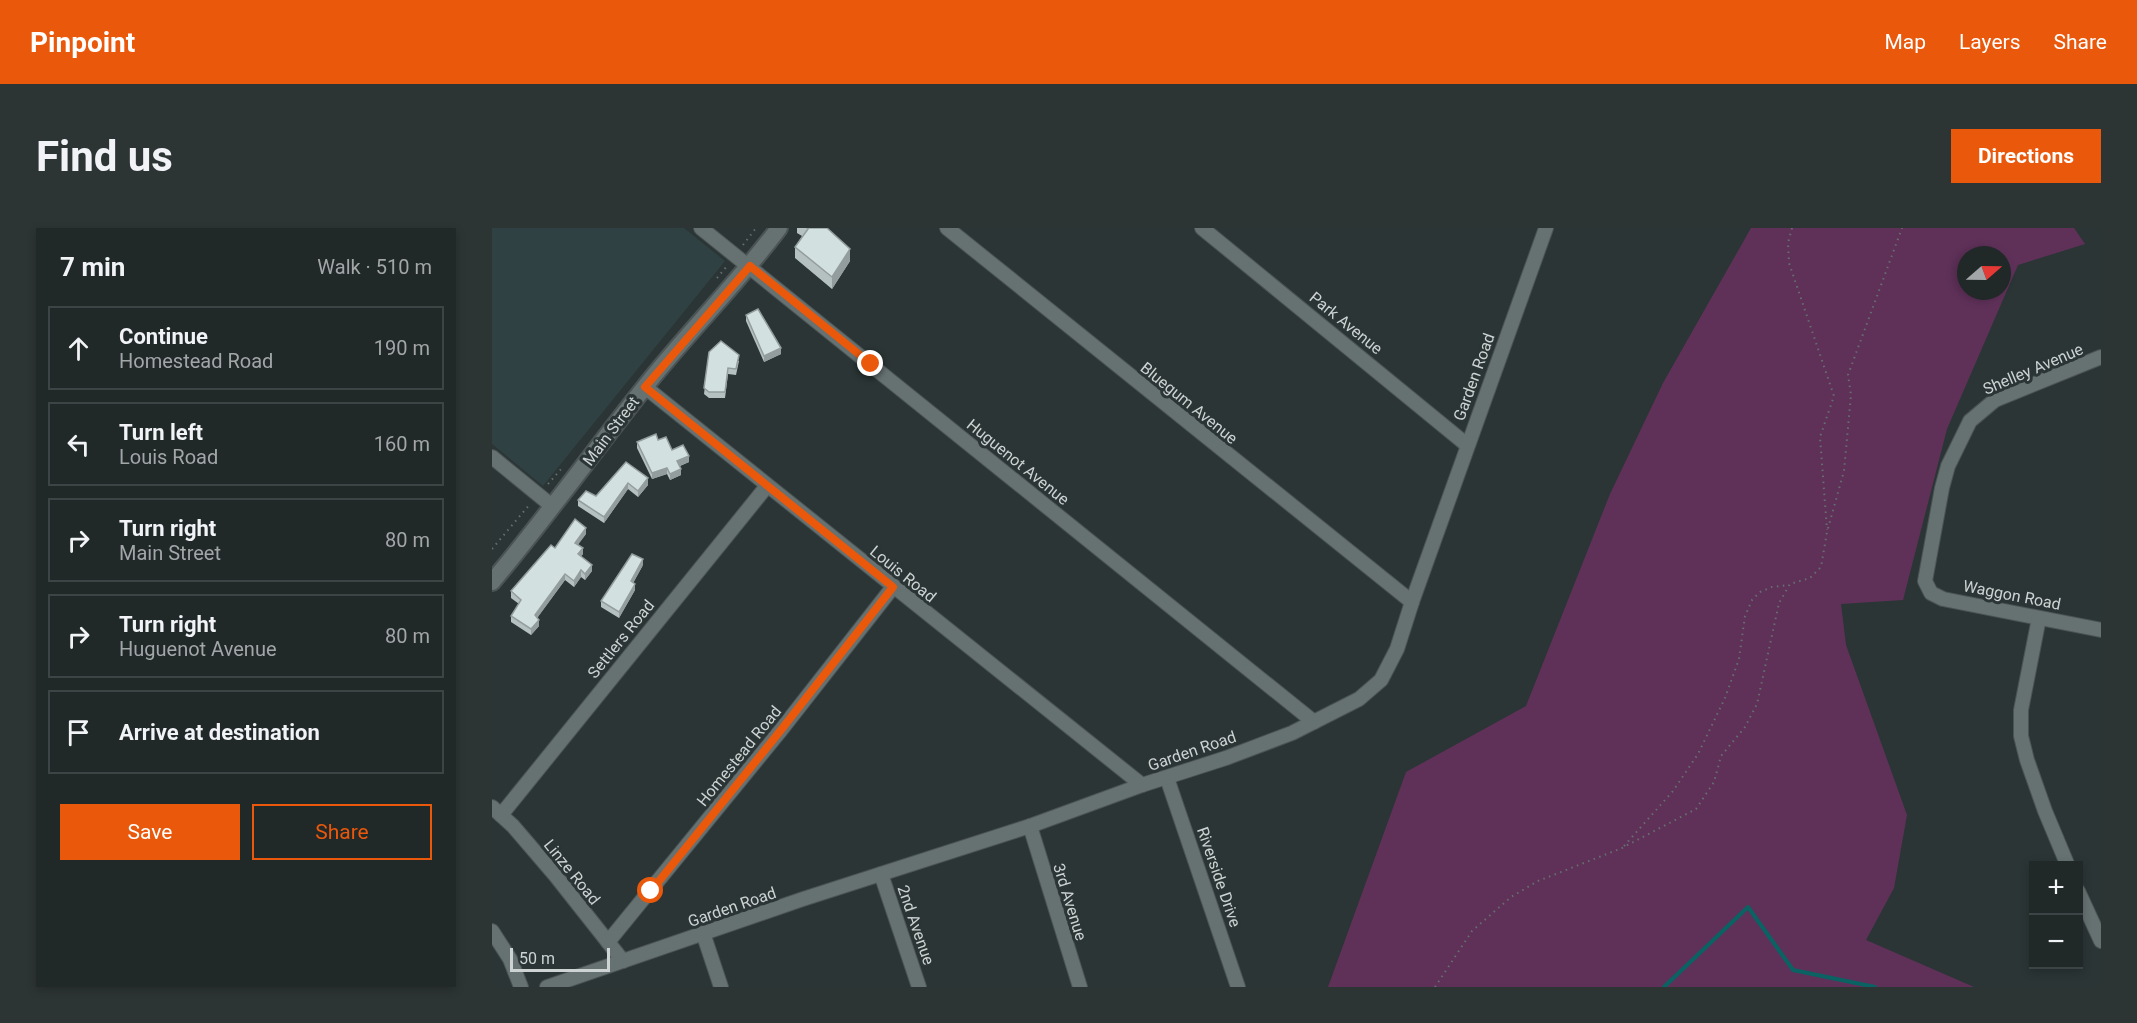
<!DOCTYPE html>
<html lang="en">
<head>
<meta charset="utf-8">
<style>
	:root { --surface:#202828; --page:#2d3434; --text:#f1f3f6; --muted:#a2a6a8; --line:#3d4445; --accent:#ea580c }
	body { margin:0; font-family:Roboto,sans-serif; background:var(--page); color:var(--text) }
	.controls { position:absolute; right:18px; bottom:18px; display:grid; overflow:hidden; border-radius:0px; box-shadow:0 3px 9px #0003 }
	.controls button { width:54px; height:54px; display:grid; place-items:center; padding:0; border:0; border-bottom:2px solid var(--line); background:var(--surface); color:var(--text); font:30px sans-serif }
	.compass { position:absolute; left:1465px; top:18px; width:54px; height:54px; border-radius:50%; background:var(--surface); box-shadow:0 3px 9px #0003; rotate:70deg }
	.scale { position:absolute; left:18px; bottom:15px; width:100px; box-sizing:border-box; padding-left:6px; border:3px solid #cdd3d3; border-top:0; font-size:16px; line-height:21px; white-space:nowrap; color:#cdd3d3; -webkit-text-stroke:4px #2b3535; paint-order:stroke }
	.stop { position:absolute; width:18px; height:18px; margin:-14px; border:4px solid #ea580c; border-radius:50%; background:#fff }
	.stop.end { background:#ea580c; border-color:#fff; box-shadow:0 2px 6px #0008 }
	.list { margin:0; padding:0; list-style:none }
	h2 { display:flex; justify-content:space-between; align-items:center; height:78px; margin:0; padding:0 24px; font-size:26px }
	h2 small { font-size:20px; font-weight:400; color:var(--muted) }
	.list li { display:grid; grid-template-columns:39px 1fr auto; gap:18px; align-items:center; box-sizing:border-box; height:84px; margin:0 12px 12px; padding:0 12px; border:2px solid var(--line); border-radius:0px }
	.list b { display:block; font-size:22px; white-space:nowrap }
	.list p { margin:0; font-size:20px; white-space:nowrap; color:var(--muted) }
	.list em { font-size:20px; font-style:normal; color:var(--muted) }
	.actions { display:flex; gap:12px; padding:18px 24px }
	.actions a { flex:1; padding:14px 0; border:2px solid var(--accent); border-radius:0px; text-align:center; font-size:21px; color:var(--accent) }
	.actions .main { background:var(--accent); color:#fff }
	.icon { flex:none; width:33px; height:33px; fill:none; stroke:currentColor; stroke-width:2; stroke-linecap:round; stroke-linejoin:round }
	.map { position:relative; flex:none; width:1609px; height:759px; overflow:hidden; border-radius:0px }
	header { display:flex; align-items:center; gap:36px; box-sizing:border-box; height:84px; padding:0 30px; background:var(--accent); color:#fff }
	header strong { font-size:28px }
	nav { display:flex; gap:33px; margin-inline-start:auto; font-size:21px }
	.intro { display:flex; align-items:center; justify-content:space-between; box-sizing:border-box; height:144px; padding:0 36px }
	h1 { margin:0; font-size:42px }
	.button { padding:15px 27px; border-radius:0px; background:var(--accent); color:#fff; font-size:21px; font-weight:700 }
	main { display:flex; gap:36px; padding:0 36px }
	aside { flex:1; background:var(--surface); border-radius:0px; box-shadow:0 3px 9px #0003 }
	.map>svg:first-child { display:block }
</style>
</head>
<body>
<header>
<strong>Pinpoint</strong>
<nav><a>Map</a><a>Layers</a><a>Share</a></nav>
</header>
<div class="intro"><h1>Find us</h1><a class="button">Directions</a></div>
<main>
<aside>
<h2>7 min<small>Walk · 510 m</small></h2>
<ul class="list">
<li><svg class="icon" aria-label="ahead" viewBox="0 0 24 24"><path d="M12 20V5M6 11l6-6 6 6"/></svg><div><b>Continue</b><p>Homestead Road</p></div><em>190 m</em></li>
<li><svg class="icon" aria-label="left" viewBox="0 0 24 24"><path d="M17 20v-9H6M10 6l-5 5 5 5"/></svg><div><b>Turn left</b><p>Louis Road</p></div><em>160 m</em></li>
<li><svg class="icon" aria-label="right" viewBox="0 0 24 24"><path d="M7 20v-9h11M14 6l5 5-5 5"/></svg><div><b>Turn right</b><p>Main Street</p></div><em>80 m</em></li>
<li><svg class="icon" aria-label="right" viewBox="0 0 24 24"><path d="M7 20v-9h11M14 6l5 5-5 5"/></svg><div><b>Turn right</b><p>Huguenot Avenue</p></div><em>80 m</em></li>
<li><svg class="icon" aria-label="arrive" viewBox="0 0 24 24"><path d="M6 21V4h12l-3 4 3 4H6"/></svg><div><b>Arrive at destination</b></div></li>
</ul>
<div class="actions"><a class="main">Save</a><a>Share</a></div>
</aside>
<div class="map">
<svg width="1609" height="759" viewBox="0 0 1609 759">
	<rect width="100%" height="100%" fill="#2b3535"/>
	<polygon fill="#2f4142" points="0,0 192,0 233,33 51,258 0,216"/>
	<path fill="#5f3159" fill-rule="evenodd" d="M 1259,0 L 1582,0 L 1593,16 L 1526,37 L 1455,201 L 1411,372 L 1349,376 L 1354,417 L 1415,587 L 1402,660 L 1374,712 L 1482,759 L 836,759 L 914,544 L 1034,478 L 1118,266 L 1171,155 ZM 1474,27 L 1510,27 L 1510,63 L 1474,63 Z"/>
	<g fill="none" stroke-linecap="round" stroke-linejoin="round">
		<polyline stroke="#0a6263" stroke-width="4" points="1172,759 1256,679 1301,742 1383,759"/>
		<g stroke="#4b5354" stroke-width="16">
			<g id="minor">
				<polyline points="209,0 822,494"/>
				<polyline points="455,0 920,374"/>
				<polyline points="710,0 975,217"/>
				<polyline points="1609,129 1503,172 1478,193 1456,238 1450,260 1433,353 1439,365 1451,371 1609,402"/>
				<polyline points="153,159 650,557"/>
				<polyline points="0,229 60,278"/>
				<polyline points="1547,390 1529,482 1529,508 1535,532 1553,583 1576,638"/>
				<polyline points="675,550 746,759"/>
				<polyline points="0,579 21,598 63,647 131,733"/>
				<polyline points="9,587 275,258"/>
				<polyline points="538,598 588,759"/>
				<polyline points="389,646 427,759"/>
				<polyline points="1586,663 1609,713"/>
				<polyline points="0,703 18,731 29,759"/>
				<polyline points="211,705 229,759"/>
				<polyline points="116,714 289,502 401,359"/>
				<polyline points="55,759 311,671 538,598 650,557 734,530 800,505 867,471 889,452 905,421 920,374 1054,0"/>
			</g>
		</g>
		<g stroke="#4b5354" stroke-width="20">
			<path id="tertiary" d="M 0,354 C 53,291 101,224 152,160 C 195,105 245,56 287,0"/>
		</g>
		<g stroke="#666e6e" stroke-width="2" stroke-dasharray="1.5 4.5" stroke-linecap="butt">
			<polyline points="1300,0 1296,15 1297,35 1342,168 1328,209 1335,302"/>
			<polyline points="251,17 264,0"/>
			<polyline points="225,50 235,38"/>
			<polyline points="56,256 70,240"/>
			<polyline points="0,321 38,276"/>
			<polyline points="1132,618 1181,563 1206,526 1233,470 1247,431 1253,388 1260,372 1268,364 1280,359 1297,357"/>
			<polyline points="943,759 980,703 1019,669 1046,653 1130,620 1204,581 1222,554 1229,528 1253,499 1265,476 1287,375 1298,356 1318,350 1329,339 1335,304 1352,243 1359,167 1356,147 1410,0"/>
		</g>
		<use href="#minor" stroke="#667171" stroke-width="14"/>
		<use href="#tertiary" stroke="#667171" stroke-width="16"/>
	</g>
	<g fill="#b5c1c1">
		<polygon points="305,0 335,0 358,33 340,61 303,30 303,19 310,8 305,5"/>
		<polygon points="254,87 289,126 272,134 254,93"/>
		<polygon points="217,124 247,133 244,147 236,146 233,170 217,170 212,166"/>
		<polygon points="166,212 197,234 188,238 189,247 178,252 175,246 160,251 145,220 145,214"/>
		<polygon points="134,234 156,257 146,269 136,261 112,295 86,278 86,272 104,268"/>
		<polygon points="94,306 85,317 91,326 89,328 100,343 93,352 89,349 82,359 73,352 45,390 47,398 39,407 19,394 19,388 27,376 19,370 19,363 63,320"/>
		<polygon points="151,337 141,355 143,362 127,390 109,379 109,373"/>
	</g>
	<g fill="#949d9d">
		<polygon points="358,21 358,33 340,61 340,49"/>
		<polygon points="289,120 289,126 272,134 272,128"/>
		<polygon points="197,228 197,234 185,239 185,233"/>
		<polygon points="175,240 175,246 160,251 160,245"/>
		<polygon points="189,241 189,247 178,252 178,246"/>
		<polygon points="156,250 156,257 146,269 146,263"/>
		<polygon points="136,255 136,261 112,295 112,289"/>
		<polygon points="94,300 94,306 83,321 83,315"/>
		<polygon points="91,320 91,326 86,332 86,326"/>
		<polygon points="151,331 151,337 139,359 139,353"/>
		<polygon points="100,337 100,343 93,352 93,346"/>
		<polygon points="89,342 89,349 82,359 82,353"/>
		<polygon points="73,346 73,352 43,393 43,387"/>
		<polygon points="143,356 143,362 127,390 127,384"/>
		<polygon points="47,392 47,398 39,407 39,401"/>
	</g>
	<g fill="#d3e0e0" stroke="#949d9d" stroke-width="1.5">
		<polygon points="315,0 335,0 358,21 340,49 303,19 316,1"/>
		<polygon points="266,81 289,120 272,128 254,87"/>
		<polygon points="229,113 247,127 244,141 236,140 233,164 217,164 212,160 217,124"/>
		<polygon points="164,206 166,212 174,209 180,222 191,217 197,228 185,233 189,241 178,246 175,240 160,245 145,214"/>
		<polygon points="134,234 156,250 146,263 136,255 112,289 86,272 94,263 104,268"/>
		<polygon points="83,291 94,300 83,315 91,320 86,326 100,337 93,346 89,342 82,353 73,346 43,387 47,392 39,401 19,388 29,372 19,363 59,317 63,320"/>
		<polygon points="140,326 151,331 139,353 143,356 127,384 109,373"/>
	</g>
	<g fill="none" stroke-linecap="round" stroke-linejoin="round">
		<polyline stroke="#ea580c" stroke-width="8" points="159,663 289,502 401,359 153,159 258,38 379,136"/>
	</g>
	<g text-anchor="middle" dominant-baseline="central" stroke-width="6" stroke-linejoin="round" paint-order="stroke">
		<g font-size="16" fill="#cdd3d3" stroke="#2b3535">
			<text transform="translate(854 95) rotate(39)">Park Avenue</text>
			<text transform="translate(1541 141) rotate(-23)">Shelley Avenue</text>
			<text transform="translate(982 149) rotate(-70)">Garden Road</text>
			<text transform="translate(697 175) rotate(39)">Bluegum Avenue</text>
			<text transform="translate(119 203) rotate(-53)">Main Street</text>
			<text transform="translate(526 234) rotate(39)">Huguenot Avenue</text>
			<text transform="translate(411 346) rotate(39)">Louis Road</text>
			<text transform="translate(1520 367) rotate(11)">Waggon Road</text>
			<text transform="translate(129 411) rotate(-51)">Settlers Road</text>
			<text transform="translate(700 523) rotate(-19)">Garden Road</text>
			<text transform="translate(247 528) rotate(-51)">Homestead Road</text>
			<text transform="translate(80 644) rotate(51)">Linze Road</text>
			<text transform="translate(727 649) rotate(71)">Riverside Drive</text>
			<text transform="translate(578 674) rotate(73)">3rd Avenue</text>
			<text transform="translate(240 679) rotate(-19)">Garden Road</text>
			<text transform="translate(424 697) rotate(71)">2nd Avenue</text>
		</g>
	</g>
</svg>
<div class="controls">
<button>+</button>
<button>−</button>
</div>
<svg class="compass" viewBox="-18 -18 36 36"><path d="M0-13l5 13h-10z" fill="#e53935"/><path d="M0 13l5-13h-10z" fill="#a2a6a8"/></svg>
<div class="scale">50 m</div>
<div class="stop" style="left:159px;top:663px"></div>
<div class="stop end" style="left:379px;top:136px"></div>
</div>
</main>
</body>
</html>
